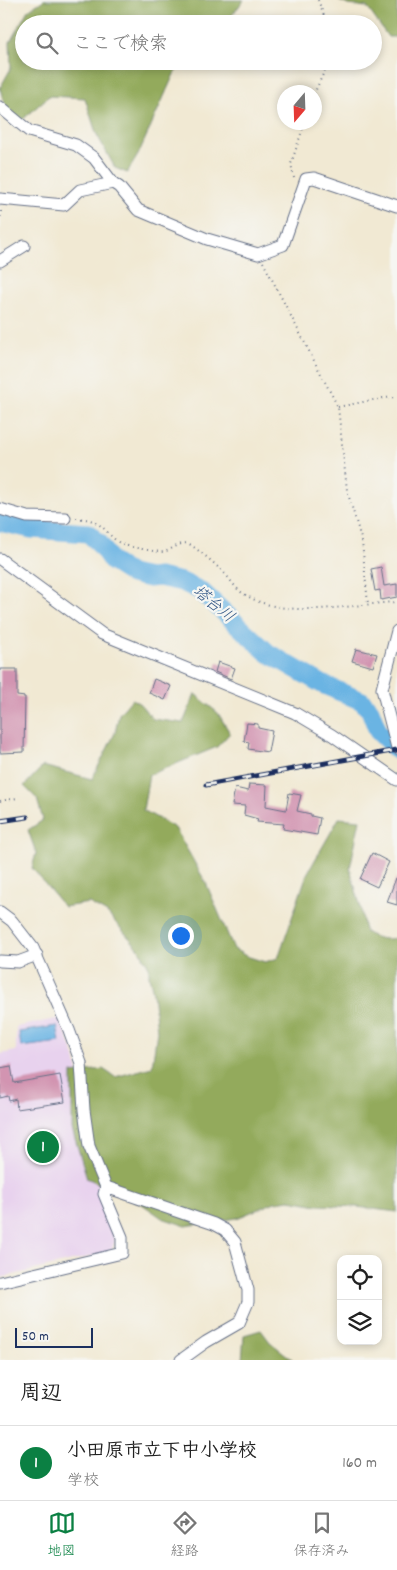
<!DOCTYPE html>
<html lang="ja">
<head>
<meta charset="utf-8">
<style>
	:root { --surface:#fff; --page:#f6f6f6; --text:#222; --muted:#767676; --line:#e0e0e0; --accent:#0b8043 }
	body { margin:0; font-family:Dekko,"Klee One",sans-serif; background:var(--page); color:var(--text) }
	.controls { position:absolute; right:15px; bottom:15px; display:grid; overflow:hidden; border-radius:10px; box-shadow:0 2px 8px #0003 }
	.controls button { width:45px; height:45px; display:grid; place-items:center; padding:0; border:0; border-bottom:1px solid var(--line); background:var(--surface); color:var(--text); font:25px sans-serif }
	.compass { position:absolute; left:277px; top:85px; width:45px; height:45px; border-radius:50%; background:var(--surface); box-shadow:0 2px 8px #0003; rotate:199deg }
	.scale { position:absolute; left:15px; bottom:12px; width:78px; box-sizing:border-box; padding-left:5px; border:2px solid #1b2f5e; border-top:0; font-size:14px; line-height:18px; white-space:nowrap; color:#1b2f5e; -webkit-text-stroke:4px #f6f6f2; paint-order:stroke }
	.you { position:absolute; left:180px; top:935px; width:18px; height:18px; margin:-12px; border:4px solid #fff; border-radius:50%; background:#1a73e8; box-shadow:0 0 0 8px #1a73e833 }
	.badge { display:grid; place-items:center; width:32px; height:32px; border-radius:50%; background:var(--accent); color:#fff; font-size:16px; font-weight:700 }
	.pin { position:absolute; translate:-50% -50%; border:2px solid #fff; box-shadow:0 1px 5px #0006 }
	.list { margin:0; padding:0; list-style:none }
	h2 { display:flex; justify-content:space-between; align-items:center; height:65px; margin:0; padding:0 20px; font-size:21px }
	h2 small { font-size:16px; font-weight:400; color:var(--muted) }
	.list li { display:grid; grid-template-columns:32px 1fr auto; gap:15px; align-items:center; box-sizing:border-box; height:75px; padding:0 20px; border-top:1px solid var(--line) }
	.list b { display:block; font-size:19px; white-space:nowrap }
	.list p { margin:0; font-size:16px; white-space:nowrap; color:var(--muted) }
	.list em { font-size:16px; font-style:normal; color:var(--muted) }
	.icon { flex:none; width:28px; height:28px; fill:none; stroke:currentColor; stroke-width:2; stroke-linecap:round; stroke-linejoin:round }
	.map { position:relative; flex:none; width:397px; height:1360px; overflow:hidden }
	.search { position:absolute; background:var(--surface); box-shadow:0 2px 8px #0003; left:15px; right:15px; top:15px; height:55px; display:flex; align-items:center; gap:12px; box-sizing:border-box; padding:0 18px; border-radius:28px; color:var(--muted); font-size:19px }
	.sheet { height:140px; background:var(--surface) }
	nav { display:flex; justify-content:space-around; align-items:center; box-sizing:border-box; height:70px; border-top:1px solid var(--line); background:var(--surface); font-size:14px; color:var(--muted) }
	nav a { display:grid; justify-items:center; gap:2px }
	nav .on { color:var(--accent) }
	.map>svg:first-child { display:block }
</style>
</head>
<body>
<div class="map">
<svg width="397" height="1360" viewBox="0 0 397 1360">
	<rect width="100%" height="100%" fill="#f6f6f2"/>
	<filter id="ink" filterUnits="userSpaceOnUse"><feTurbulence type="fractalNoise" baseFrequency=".02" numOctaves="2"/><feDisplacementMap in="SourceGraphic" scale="10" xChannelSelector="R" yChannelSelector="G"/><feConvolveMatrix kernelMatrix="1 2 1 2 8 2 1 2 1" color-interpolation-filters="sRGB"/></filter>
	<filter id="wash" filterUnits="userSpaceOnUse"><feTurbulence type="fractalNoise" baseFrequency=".0096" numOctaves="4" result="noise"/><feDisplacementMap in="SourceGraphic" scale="20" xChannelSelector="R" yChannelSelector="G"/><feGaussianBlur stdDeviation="1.12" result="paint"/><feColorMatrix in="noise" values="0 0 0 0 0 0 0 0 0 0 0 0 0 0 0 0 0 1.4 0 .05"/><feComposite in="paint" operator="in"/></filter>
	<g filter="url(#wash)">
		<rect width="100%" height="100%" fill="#f1e9d3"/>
		<polygon fill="#e8d2ee" points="60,1018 75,1057 99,1177 98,1193 115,1241 111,1250 106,1253 0,1278 0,1054 16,1051 16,1027"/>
		<g fill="#93aa5c" stroke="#576c5d">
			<polygon points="44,0 244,0 225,24 24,24 24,61 184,61 174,74 138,155 127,173 115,168 96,133 85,98 49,96 20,122 7,116 0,88 11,68 10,42 28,10"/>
			<polygon points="337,0 397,0 397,37 388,37 367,7 348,5"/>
			<path d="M 195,694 L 218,713 L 230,733 L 217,747 L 149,775 L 143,810 L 175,828 L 206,883 L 234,949 L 246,956 L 265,962 L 278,958 L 307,874 L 339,818 L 360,820 L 350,868 L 361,909 L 365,932 C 377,939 384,940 397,938 L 397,1212 L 357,1207 L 318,1205 L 290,1200 L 275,1202 L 237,1218 L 186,1226 L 162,1218 L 142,1204 L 87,1178 L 72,1129 L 72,1073 L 103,1069 L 115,1077 L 152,1067 L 157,1031 L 153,993 L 149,976 L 149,967 L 139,949 L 107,913 L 89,903 L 64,907 L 32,868 L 36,853 L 28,830 L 43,820 L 37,799 L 24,786 L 43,766 L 92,779 L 115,733 L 119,714 L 132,699 L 140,704 L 153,719 L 183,723 Z"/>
			<polygon points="261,1330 270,1342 293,1360 242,1360 244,1335"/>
		</g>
		<polygon fill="#6bb4e3" stroke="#4372a0" points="57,1026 60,1042 21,1047 19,1032"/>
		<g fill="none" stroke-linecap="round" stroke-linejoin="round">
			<polyline stroke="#6bb4e3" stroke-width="19" points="0,522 31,529 88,533 99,543 112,562 131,574 149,578 159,577 182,582 201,591 268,653 322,684 362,701 370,710 378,731 397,750"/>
		</g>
		<g id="blocks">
			<g fill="#d294b1">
				<polygon points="381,567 384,586 397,584 397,597 381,600 380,590 375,591 371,569"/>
				<polygon points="356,649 377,654 373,667 352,661"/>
				<polygon points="218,662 235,668 231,679 215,672"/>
				<polygon points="0,669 17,669 17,696 25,697 24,752 0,753"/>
				<polygon points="154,679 171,686 165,700 149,693"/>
				<polygon points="247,723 258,724 258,728 272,731 268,752 248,749 249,742 244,741"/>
				<polygon points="249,784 267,785 266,806 286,810 289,793 301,795 297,811 311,814 311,816 320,818 317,835 283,829 284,824 257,822 258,819 244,815 245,806 232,805 235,788 248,791"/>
				<polygon points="372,853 389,862 377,887 360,879"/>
				<polygon points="396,878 397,878 397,905 387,902"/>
				<polygon points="11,1066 14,1083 60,1075 65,1102 17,1109 16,1099 9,1101 8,1096 0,1098 0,1068"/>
			</g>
		</g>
	</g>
	<g filter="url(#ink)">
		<use href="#blocks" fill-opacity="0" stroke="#667087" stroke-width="1"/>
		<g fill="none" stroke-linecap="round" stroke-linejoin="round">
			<g stroke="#667087" stroke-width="13">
				<g id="minor">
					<polyline points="0,107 29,131 76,145 94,158 113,183"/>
					<polyline points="0,199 64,205 80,190 113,183 119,187 138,210 207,239 258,254 283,245 306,179 314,178 397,206"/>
					<polyline points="0,261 24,246"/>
					<polyline points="0,509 27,517 65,518"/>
					<polyline points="0,559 102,634 295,713 332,735 397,780"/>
					<polyline points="397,631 382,689 397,748"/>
					<polyline points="0,912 12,921 33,948 69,1030 81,1063 84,1110 89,1146 106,1187"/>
					<polyline points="0,961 18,962 37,955"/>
					<polyline points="0,1282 122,1253 122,1237 104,1194 106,1187 214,1224 225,1230 235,1242 248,1290 248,1302 239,1323 206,1342 181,1360"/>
				</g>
			</g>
			<g stroke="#667087" stroke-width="2" stroke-dasharray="1 4" stroke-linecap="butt">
				<polyline points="318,0 327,24"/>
				<polyline points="319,20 322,24"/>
				<polyline points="314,94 329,61"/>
				<polyline points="294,178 291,164 305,122"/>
				<polyline points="0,222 1,210"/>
				<polyline points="263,262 338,407 347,490 362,542 368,604"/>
				<polyline points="338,407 383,398 397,397"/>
				<path d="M 76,518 C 84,519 92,519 98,524 C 108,530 113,542 125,545 C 130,547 157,552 162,552 C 172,551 182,539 191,545 C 202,553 213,562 223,572 C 230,578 235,589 244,594 C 285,621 351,604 397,602"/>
				<polyline points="0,801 17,798"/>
			</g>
			<use href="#minor" stroke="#fff" stroke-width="11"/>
			<g stroke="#1b2f5e" stroke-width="5">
				<g id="rail">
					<polyline points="206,785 397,750"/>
					<polyline points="0,821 27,817"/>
				</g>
			</g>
			<use href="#rail" stroke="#f6f6f2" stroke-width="3" stroke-dasharray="9" stroke-linecap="butt"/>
		</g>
	</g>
	<g text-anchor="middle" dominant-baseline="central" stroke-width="4.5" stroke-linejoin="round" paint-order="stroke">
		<g font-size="16" font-style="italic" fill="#335786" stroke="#f6f6f2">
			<text transform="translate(213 605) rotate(39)">塔台川</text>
		</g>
	</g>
</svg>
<div class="controls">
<button><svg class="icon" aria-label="locate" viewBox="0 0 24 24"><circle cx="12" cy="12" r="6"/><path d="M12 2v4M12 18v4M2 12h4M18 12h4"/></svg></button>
<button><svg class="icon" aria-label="layers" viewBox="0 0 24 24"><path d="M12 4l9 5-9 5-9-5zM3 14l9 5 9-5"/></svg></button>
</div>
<svg class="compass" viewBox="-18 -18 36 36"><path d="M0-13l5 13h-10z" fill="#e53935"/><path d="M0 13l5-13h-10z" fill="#767676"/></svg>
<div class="scale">50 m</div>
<div class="you"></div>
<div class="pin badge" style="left:43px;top:1147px">1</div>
<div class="search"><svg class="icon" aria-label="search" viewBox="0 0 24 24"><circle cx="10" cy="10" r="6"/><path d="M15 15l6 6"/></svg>ここで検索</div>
</div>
<section class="sheet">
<h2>周辺<small></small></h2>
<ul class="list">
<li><span class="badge">1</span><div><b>小田原市立下中小学校</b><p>学校</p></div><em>160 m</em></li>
</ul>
</section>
<nav>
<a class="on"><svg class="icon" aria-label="map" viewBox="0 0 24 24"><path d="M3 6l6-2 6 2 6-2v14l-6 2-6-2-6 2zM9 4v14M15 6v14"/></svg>地図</a>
<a><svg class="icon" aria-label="directions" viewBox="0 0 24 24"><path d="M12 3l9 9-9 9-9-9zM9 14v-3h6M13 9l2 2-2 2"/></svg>経路</a>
<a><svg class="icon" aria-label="saved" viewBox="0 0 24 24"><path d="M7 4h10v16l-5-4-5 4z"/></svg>保存済み</a>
</nav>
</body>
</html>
